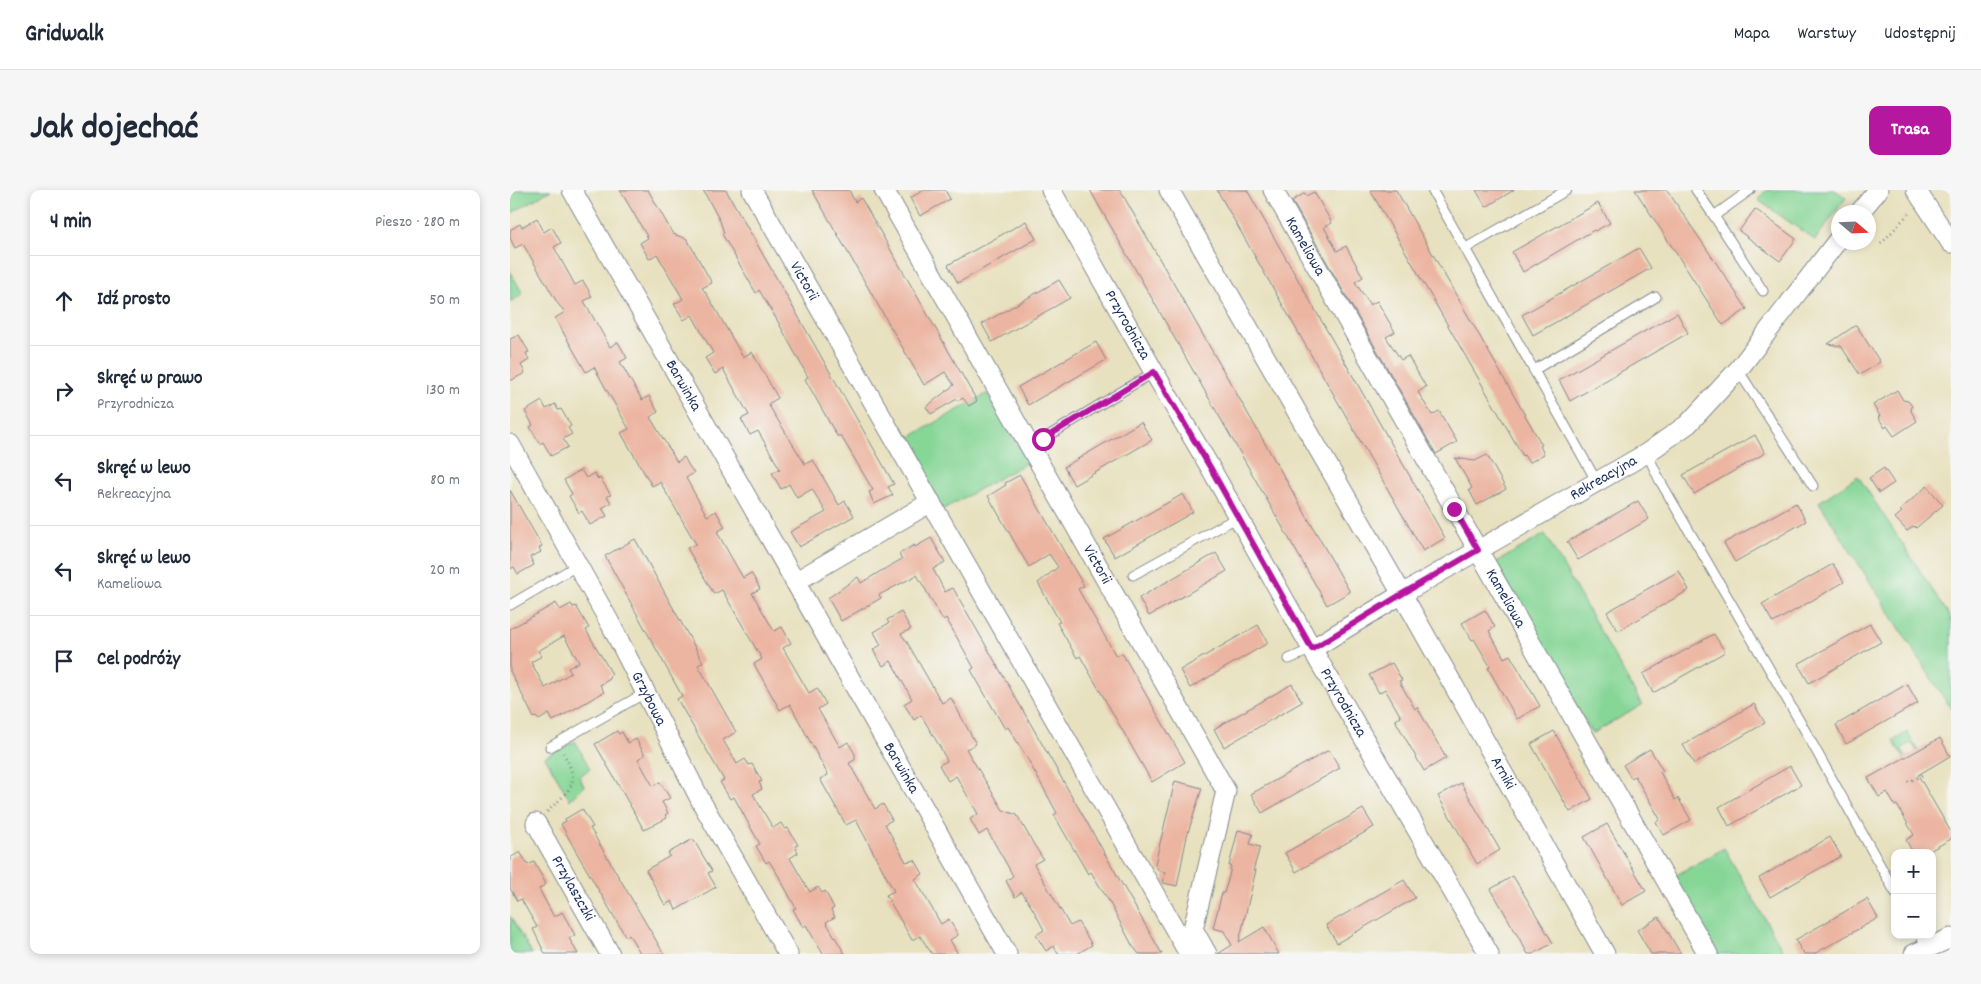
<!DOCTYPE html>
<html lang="pl">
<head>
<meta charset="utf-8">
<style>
	:root { --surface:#fff; --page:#f6f6f7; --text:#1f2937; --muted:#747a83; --line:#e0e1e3; --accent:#b5179e }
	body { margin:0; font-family:Dekko,sans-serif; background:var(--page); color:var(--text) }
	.controls { position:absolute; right:15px; bottom:15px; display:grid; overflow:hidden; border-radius:10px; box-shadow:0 2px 8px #0003 }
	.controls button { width:45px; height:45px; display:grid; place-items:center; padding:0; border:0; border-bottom:1px solid var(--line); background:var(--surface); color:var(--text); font:25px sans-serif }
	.compass { position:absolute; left:1321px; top:15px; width:45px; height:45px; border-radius:50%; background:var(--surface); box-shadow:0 2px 8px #0003; rotate:109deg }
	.stop { position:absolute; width:15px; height:15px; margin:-11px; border:4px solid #b5179e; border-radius:50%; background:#fff }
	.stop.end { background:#b5179e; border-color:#fff; box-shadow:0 1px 5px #0008 }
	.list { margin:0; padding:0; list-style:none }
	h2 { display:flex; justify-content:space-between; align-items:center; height:65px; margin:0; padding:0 20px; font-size:21px }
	h2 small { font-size:16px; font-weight:400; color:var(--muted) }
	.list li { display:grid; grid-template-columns:32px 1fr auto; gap:15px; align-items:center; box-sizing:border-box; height:90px; padding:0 20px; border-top:1px solid var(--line) }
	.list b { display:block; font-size:19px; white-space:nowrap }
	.list p { margin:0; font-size:16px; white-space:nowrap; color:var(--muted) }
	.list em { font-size:16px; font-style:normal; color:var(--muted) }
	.icon { flex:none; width:28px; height:28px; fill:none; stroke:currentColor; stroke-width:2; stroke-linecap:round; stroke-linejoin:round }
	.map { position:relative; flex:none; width:1441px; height:764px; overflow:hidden; border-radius:10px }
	header { display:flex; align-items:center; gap:30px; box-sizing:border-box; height:70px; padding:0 25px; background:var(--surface); border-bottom:1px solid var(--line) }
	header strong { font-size:24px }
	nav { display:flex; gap:28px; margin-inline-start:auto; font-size:18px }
	.intro { display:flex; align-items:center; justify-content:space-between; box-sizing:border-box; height:120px; padding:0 30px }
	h1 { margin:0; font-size:35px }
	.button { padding:12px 22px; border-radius:10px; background:var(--accent); color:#fff; font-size:18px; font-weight:700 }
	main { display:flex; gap:30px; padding:0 30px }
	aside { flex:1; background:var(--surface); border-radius:10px; box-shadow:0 2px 8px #0003 }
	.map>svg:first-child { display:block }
</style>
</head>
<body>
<header>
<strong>Gridwalk</strong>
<nav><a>Mapa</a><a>Warstwy</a><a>Udostępnij</a></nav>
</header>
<div class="intro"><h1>Jak dojechać</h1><a class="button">Trasa</a></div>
<main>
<aside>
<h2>4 min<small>Pieszo · 280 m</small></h2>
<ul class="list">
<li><svg class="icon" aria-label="ahead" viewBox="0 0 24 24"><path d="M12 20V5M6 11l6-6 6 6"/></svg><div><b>Idź prosto</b></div><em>50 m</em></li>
<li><svg class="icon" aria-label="right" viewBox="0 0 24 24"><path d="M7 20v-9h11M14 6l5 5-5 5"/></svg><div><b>Skręć w prawo</b><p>Przyrodnicza</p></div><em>130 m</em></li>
<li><svg class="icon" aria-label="left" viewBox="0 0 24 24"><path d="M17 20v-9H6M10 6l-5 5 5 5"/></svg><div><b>Skręć w lewo</b><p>Rekreacyjna</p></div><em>80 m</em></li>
<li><svg class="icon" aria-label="left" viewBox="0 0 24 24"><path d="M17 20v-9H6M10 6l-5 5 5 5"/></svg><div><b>Skręć w lewo</b><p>Kameliowa</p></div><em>20 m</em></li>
<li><svg class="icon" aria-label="arrive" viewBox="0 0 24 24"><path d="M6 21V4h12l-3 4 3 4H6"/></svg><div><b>Cel podróży</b></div></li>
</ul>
</aside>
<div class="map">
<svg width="1441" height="764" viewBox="0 0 1441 764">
	<rect width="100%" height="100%" fill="#f6f6f2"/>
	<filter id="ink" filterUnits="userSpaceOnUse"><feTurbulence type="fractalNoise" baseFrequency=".02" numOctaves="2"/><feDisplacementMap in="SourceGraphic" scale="10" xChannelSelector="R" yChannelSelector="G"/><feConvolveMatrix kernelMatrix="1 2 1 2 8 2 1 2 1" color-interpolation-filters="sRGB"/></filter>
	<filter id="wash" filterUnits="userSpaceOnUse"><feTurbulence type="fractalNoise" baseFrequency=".0096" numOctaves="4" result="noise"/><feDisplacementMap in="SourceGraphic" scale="20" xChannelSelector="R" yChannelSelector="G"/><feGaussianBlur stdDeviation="1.12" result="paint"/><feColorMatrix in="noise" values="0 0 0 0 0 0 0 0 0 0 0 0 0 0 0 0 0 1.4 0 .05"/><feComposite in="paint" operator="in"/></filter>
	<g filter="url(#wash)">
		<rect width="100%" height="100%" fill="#e8e1bf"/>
		<g fill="#86d696" stroke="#50827a">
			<polygon points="0,0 41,0 0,24"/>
			<polygon points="1256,0 1325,0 1336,8 1305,50 1248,10"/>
			<polygon points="0,81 13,104 0,112"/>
			<polygon points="478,203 518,272 432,320 393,251"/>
			<polygon points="1348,286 1441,428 1441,519 1309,312"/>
			<polygon points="1035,344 1132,515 1082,544 985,373"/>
			<polygon points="1397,542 1408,560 1407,561 1401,553 1391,559 1396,567 1394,568 1383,551"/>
			<polygon points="65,551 80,579 69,586 74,596 60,610 35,567"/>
			<polygon points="1214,658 1275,764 1207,764 1163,687"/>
			<polygon points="0,726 22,764 0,764"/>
		</g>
		<g id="blocks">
			<g fill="#ecb5a1" fill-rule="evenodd">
				<polygon points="110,0 138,0 163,44 177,49 202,93 192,98 198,106 233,167 242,162 268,208 258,214 295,274 303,270 329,315 335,311 344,326 289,357 280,342 316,322 302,299 287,308 279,294 271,299 262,283 270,279 248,241 240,245 231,229 239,225 213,179 205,184 195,168 203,163 182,125 174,130 164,114 173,109 147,64 139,69 130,53 138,48"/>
				<polygon points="193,0 216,0 384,294 378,297 383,305 364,314 359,302 363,300 331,246 327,246 295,189 298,187 267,130 249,100 246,103 212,44 214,43 210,31"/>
				<polygon points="302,0 339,0 345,12 351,8 467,211 459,216 453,208 448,211 447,209 421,224 416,217 444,195 435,182 414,195"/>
				<polygon points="414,0 435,0 440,9 410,26 400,8"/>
				<polygon points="580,0 610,0 840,402 817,415"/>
				<polygon points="707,0 737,0 935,348 913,361"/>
				<polygon points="860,0 886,0 1032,255 1030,256 1034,264 1019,273 1014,265 1013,266"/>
				<polygon points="966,0 1004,0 976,17"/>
				<polygon points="1125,0 1157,0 1237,119 1213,135"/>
				<polygon points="804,2 822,33 814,37 827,61 836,56 853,87 845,92 860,115 867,111 885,142 876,147 891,170 898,166 916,197 908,202 922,225 929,221 947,252 926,264 782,11 795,3 796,6"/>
				<polygon points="1088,13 1100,33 1085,41 1084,40 1013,82 1002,62"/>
				<polygon points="1245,19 1286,49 1270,71 1229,41"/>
				<polygon points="27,28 34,42 42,37 51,53 44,57 65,95 73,91 78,99 82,107 74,111 100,157 108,152 117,168 110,172 132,210 139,206 148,222 140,227 167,272 174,267 179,276 184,283 176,288 197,326 206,321 215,337 207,342 233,388 241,383 246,391 250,399 242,403 264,441 272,437 281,453 273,458 299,503 307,498 312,507 316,514 308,519 330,557 338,552 345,564 345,570 339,573 365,619 373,614 382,630 375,634 396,672 405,670 413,684 405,689 431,734 439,729 448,745 440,750 448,764 422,764 410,746 402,750 376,705 384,701 346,630 336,635 310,589 318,585 280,514 270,520 244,474 252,469 212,400 204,404 177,358 186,354 150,292 142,296 111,243 119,239 99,204 84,177 76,182 45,128 55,122 48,114 13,54 5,58 0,48 0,40 10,34 12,37"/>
				<polygon points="516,31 526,49 448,93 438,75"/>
				<polygon points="1129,58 1141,78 1023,145 1012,125"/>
				<polygon points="549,90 560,108 482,152 472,134"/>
				<polygon points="1167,123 1178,143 1060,211 1049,190"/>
				<polygon points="1346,135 1370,172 1350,185 1331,156 1318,154"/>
				<polygon points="9,145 19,162 16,163 19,170 11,175 15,183 0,191 0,149"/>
				<polygon points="586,152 596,170 518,215 508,197"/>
				<polygon points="1387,200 1393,210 1398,211 1402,216 1401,221 1407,231 1384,246 1377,236 1375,238 1368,227 1370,226 1363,215"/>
				<polygon points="32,211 36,219 45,214 48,220 51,219 61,236 58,238 62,244 53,249 58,257 41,266 33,252 30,254 20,237 23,235 15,221"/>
				<polygon points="631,232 642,250 564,295 554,277"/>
				<polygon points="1245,245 1255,263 1184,304 1173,285"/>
				<polygon points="977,265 996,299 967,315 959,300 962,298 945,268 965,271"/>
				<polygon points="1374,278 1384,293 1369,303 1359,288"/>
				<polygon points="71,280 76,288 84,283 88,289 90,288 101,305 97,306 101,313 92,318 97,326 80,335 72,321 69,323 59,306 62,304 54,290"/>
				<polygon points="510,285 574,396 568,399 606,466 612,463 675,572 642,592 570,466 567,468 547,433 550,432 528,393 548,377 539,364 519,377 478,306 496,295 495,293"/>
				<polygon points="1417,296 1433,315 1406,338 1404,336 1397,341 1385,328 1392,322 1390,320"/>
				<polygon points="0,300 32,356 29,358 31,362 20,367 24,375 8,384 4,377 0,379"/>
				<polygon points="673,304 683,322 605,367 594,349"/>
				<polygon points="1128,311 1139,329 1068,370 1057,352"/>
				<polygon points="1286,313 1296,331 1225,372 1214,353"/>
				<polygon points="421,348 435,372 423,379 435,402 443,398 652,764 629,764 622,755 600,713 581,682 578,684 544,625 547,623 516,566 498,537 495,539 461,480 464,478 436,428 433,430 407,385 369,405 371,408 331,431 318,408 348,387 351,393 371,381 392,369 389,364 404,355 405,357"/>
				<polygon points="125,349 193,472 188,475 226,542 213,550 227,574 235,569 239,575 242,574 252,591 249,592 252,599 243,604 263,638 271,633 275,639 278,638 288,655 285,656 288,663 280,668 295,694 300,702 308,697 312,703 315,701 320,710 324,718 321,720 325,727 316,732 335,764 313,764 296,735 293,737 283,719 286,718 268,685 259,671 256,673 246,656 250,654 242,640 224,607 220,609 210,592 214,590 167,509 172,506 95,366"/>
				<polygon points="706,363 717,381 639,426 629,408"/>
				<polygon points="1323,374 1334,392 1263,433 1252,414"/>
				<polygon points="1169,381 1179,400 1108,441 1097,422"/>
				<path d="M 46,413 L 50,420 L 61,414 L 63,417 L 66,416 L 79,438 L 76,440 L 102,484 L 99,486 L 100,489 L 90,495 L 94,502 L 43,531 L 39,524 L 29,530 L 26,527 L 24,528 L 0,481 L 0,439 ZM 54,446 L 69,472 L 58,478 L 61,483 L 35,498 L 21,472 L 32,466 L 28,461 Z"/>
				<polygon points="975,420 985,437 979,441 994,468 1000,465 1030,516 1007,529 978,478 980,476 964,449 962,450 952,433"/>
				<polygon points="391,422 401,439 391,444 397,452 432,513 441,508 466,554 456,559 493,620 507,625 523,653 533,669 524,674 560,736 568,732 582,755 567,764 548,764 544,756 536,761 526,745 534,740 524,721 512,702 505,707 496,691 503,686 496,673 477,640 469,645 460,629 468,624 446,586 438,591 429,575 437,571 430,557 411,525 404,530 394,514 402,509 381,471 373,476 363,460 371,455 364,442 379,433 377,430"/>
				<polygon points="1360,434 1371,452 1299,493 1288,474"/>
				<polygon points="748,435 758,453 680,498 670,480"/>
				<polygon points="1204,444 1215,462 1143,503 1133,484"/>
				<polygon points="882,473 892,490 889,491 905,519 907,517 936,568 914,581 885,530 891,527 875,499 869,503 859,485"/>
				<polygon points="782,494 792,512 714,557 704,539"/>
				<polygon points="1397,494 1408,513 1336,554 1326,535"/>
				<polygon points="1244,514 1255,533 1184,574 1173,555"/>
				<polygon points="107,541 109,544 112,542 118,553 126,549 135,565 128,569 135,582 143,596 150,592 160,608 152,612 158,623 155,625 157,628 134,640 85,554"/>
				<polygon points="1044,541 1082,609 1060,622 1021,554"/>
				<polygon points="1430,548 1440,566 1408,585 1441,642 1441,649 1416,663 1403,663 1396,650 1404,645 1387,615 1385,616 1377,602 1369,607 1358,588"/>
				<polygon points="1140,559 1153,581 1150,582 1165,610 1168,608 1181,630 1154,645 1146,632 1150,629 1125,586 1121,588 1113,575"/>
				<polygon points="819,560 830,578 752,623 741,604"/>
				<polygon points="1280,576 1291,595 1219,636 1209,617"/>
				<polygon points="665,591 692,598 677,646 667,696 653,693 655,682 649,681 645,674"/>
				<polygon points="951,593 990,660 967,674 928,606"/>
				<polygon points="72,619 83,637 80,638 154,764 131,764 119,745 116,747 64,658 51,634 56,631 55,629"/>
				<polygon points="853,619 864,637 786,682 775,663"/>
				<polygon points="1097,634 1136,701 1112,715 1074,647"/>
				<polygon points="728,640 743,644 740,654 750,657 743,681 746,680 729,752 754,737 769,764 708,764 722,755 714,741 703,738 712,703 714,703 718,690 721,677 719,676"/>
				<polygon points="1320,647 1331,666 1260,707 1249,688"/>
				<polygon points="183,649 202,681 198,683 206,697 166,720 162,711 155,715 136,680 160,666 158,663"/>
				<polygon points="10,662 18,675 24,672 36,694 29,699 44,727 52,722 65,745 59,748 68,764 35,764 23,739 27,737 11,709 7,711 0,698 0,668"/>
				<polygon points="1003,686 1043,753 1023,764 1018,764 981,699"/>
				<polygon points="894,690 905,708 827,753 816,735"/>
				<polygon points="1357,709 1368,728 1304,764 1294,764 1285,750"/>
				<polygon points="1149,727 1171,764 1141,764 1127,740"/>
			</g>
		</g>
	</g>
	<g filter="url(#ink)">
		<use href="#blocks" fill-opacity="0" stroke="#82888e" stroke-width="1"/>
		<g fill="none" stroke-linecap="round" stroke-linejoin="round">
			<g stroke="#82888e" stroke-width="11">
				<g id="lane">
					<polyline points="922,0 1087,292"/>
					<polyline points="1186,0 1204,26"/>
					<polyline points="1240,0 1204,26 1253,101"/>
					<polyline points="956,58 1057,0"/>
					<polyline points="1024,180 1146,107"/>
					<polyline points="1228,180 1303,296"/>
					<polyline points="533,249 644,182"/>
					<polyline points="1137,263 1149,289 1293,537 1385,702"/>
					<polyline points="623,385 728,327"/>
					<polyline points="0,415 68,375"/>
					<polyline points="779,469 802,459"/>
					<polyline points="40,557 135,503"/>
					<polyline points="1410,745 1418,758"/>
				</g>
			</g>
			<g stroke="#82888e" stroke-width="21">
				<g id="street">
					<path id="s1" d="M 62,0 L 497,764"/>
					<path id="s2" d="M 242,0 L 679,764"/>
					<path id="s3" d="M 374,0 L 716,601 L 683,739 L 697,764"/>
					<path id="s4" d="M 541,0 L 644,182 L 700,277 L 802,459 L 979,764"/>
					<path id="s5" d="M 659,0 L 892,404 L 1095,764"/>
					<path id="s6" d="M 763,0 L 1198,764"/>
					<polyline points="1406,0 1441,53"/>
					<polyline points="1350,22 1368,0"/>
					<path id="s7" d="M 0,254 L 100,433 L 192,613 L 278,764"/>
					<polyline points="285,392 421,312"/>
					<path id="s8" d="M 802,459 L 892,404 L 1137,263 L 1178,234 L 1228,180 L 1328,50"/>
					<path id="s9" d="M 26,633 L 100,764"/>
					<polyline points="1404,764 1441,748"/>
				</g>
			</g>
			<g stroke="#82888e" stroke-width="3" stroke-dasharray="1 4" stroke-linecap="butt">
				<polyline points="1371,54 1400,22"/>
				<polyline points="1398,591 1399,592 1412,585 1411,583"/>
				<path d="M 37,622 C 60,599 72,595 53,563"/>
			</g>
			<use href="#lane" stroke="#fff" stroke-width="9"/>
			<use href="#street" stroke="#fff" stroke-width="19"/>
		</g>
	</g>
	<g fill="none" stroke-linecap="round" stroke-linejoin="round" filter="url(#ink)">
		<polyline stroke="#b5179e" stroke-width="6" points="533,249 644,182 700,277 802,459 892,404 968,360 944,319"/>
	</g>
	<g text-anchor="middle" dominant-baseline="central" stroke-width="4" stroke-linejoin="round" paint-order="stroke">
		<g font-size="16" fill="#1b2f5e" stroke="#f6f6f2">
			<text stroke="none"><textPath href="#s6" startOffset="65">Kameliowa</textPath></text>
			<text stroke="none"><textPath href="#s2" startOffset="105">Victorii</textPath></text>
			<text stroke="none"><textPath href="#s4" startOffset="155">Przyrodnicza</textPath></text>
			<text stroke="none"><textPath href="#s1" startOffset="225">Barwinka</textPath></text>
			<text stroke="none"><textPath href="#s8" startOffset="338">Rekreacyjna</textPath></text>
			<text stroke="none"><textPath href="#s3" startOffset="431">Victorii</textPath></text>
			<text stroke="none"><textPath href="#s6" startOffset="470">Kameliowa</textPath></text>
			<text stroke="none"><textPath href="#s7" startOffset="290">Grzybowa</textPath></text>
			<text stroke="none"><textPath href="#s4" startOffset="590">Przyrodnicza</textPath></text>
			<text stroke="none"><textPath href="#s1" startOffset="665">Barwinka</textPath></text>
			<text stroke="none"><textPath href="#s5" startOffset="672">Arniki</textPath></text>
			<text stroke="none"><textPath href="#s9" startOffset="75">Przylaszczki</textPath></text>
		</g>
	</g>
</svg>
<div class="controls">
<button>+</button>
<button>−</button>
</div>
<svg class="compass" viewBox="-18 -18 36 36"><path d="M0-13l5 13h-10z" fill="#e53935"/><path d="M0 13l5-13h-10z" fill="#747a83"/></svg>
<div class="stop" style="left:533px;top:249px"></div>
<div class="stop end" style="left:944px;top:319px"></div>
</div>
</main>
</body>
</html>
